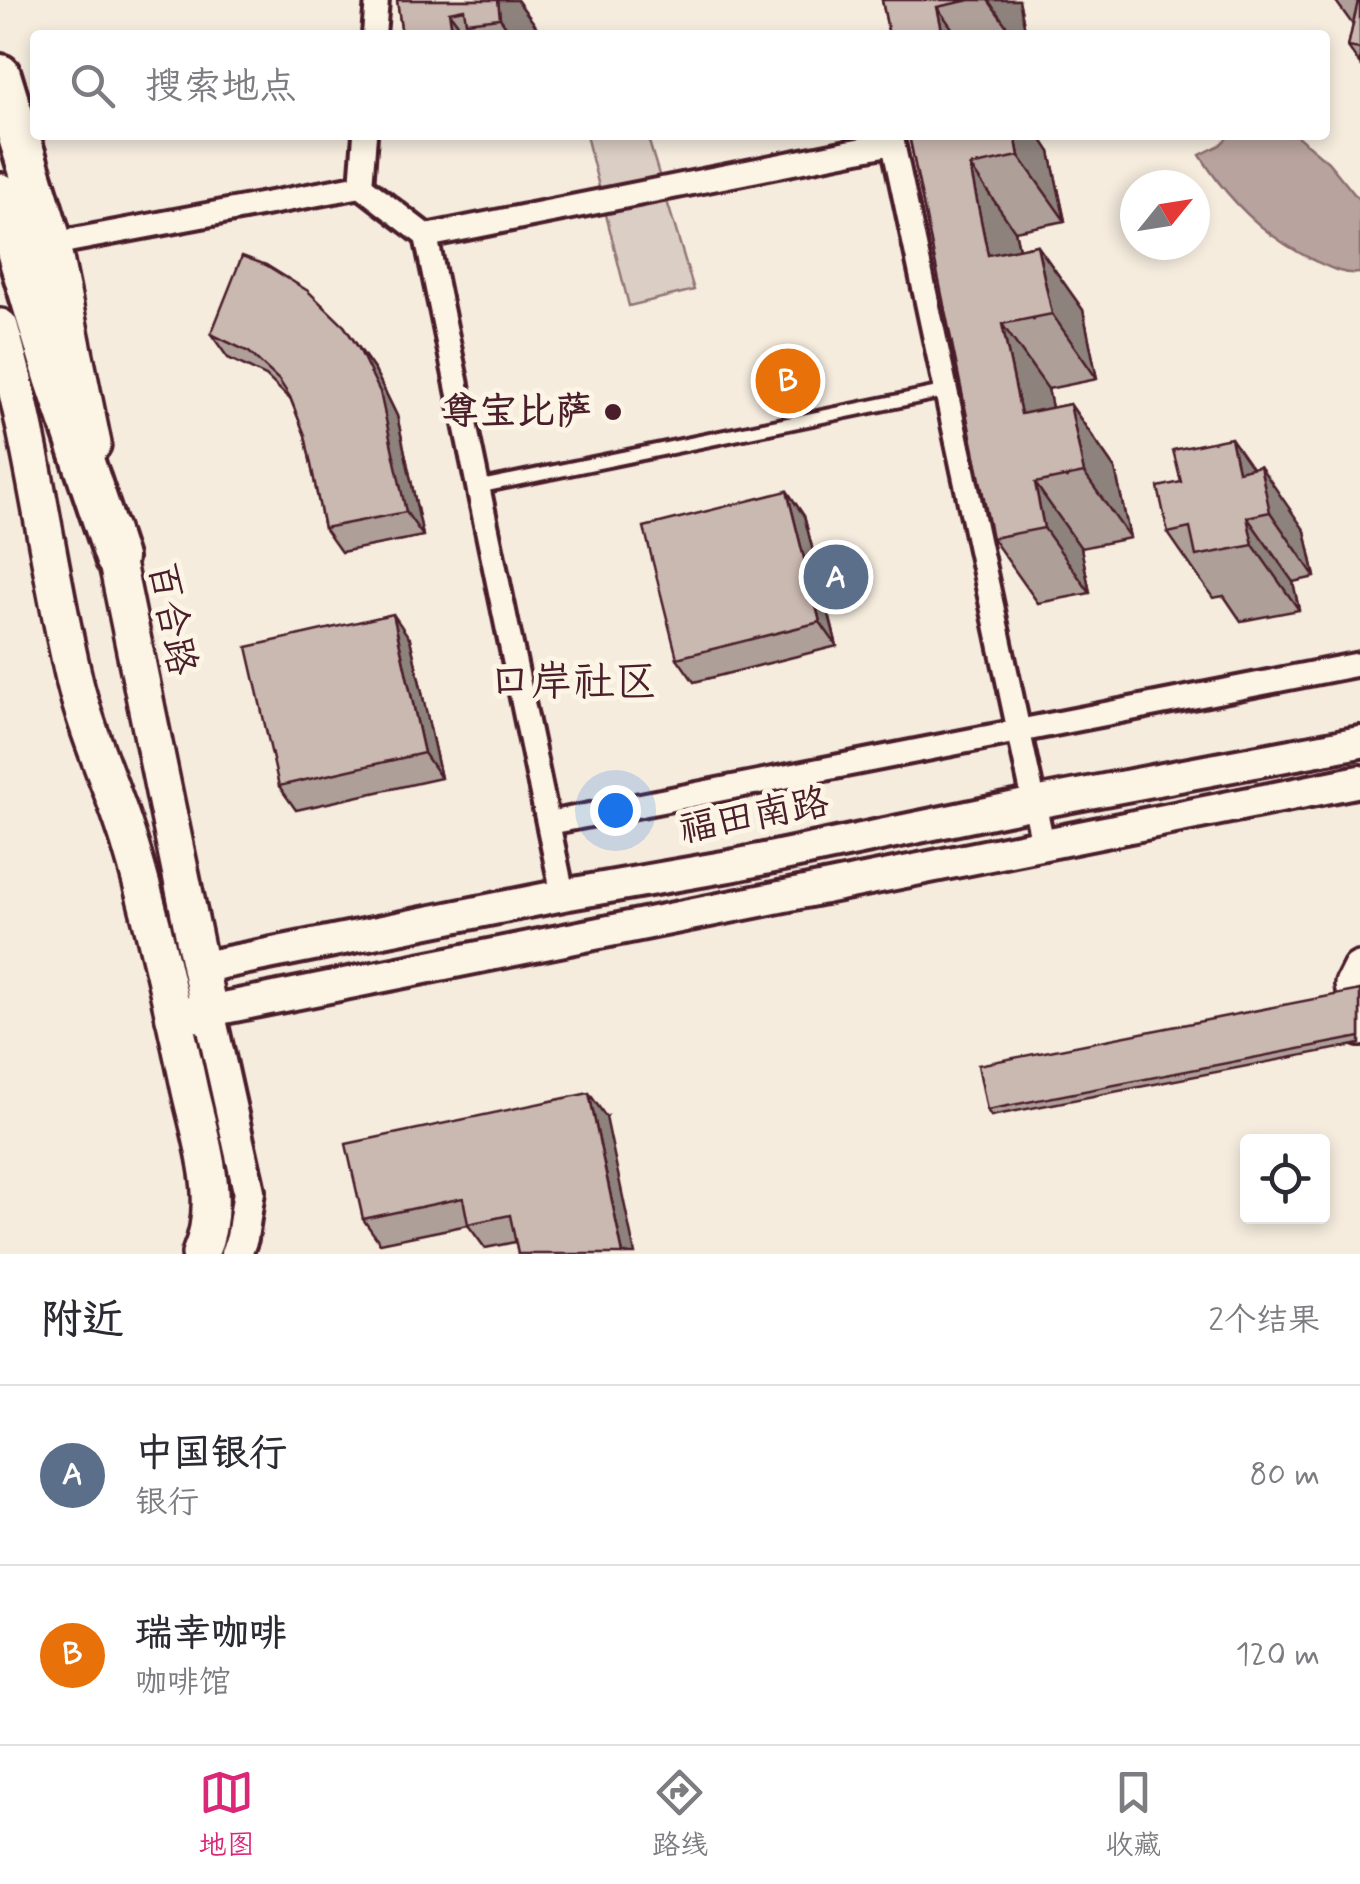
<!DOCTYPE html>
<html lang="zh">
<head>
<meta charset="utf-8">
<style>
	:root { --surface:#fff; --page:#f7f7f7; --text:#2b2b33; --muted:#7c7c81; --line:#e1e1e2; --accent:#db2777 }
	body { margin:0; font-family:Mynerve,"LXGW WenKai TC",sans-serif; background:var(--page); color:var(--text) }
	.controls { position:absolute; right:30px; bottom:30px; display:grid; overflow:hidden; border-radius:10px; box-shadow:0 5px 15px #0003 }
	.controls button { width:90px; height:90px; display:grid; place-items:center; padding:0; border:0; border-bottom:2px solid var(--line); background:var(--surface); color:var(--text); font:50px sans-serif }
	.compass { position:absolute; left:1120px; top:170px; width:90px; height:90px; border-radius:50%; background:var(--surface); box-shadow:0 5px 15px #0003; rotate:60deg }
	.you { position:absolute; left:615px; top:810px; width:35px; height:35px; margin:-25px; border:8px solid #fff; border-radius:50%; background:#1a73e8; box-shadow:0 0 0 15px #1a73e833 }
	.badge { display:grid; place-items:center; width:65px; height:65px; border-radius:50%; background:var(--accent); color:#fff; font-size:32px; font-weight:700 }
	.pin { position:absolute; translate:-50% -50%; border:5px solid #fff; box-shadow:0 2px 10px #0006 }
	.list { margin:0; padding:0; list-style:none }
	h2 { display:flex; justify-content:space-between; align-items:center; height:130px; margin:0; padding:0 40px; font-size:42px }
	h2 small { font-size:32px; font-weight:400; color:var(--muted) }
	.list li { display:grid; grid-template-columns:65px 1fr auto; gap:30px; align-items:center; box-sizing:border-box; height:180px; padding:0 40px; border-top:2px solid var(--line) }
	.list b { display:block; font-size:38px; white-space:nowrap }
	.list p { margin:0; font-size:32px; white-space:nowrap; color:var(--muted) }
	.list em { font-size:32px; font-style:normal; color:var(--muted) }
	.icon { flex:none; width:55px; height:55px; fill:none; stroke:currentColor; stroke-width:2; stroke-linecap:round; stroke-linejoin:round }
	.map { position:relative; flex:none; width:1360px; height:1254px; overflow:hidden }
	.search { position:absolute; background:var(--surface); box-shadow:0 5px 15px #0003; left:30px; right:30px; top:30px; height:110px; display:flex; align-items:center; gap:25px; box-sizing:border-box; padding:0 35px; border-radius:10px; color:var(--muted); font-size:38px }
	.sheet { height:490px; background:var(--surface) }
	nav { display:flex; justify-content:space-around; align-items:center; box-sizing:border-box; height:140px; border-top:2px solid var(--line); background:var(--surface); font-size:28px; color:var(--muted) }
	nav a { display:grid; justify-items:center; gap:5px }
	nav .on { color:var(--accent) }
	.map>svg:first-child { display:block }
</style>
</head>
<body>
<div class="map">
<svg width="1360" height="1254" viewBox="0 0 1360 1254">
	<rect width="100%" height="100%" fill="#f5ecde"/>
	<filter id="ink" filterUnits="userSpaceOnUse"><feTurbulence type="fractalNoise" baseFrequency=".01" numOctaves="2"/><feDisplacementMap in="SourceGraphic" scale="20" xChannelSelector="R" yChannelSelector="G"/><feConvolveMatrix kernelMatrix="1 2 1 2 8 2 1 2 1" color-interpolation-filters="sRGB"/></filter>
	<g filter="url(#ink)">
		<polygon fill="#dbcec4" stroke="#927678" stroke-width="2.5" points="586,135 647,135 694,290 629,306"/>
		<path fill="#b8a39e" stroke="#8c6e70" stroke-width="2.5" d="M 1230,135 L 1296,135 L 1328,162 L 1360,201 L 1360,273 C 1344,275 1330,268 1315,261 C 1265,237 1229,202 1200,155 L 1220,145 Z"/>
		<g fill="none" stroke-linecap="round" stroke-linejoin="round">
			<g stroke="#4a1f2b" stroke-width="19">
				<polyline id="lane" points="479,487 946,391"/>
			</g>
			<g stroke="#4a1f2b" stroke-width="30">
				<g id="street">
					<polyline points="374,35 377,0"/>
					<polyline points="361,186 365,135"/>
					<polyline points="426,236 563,895"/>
					<polyline points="52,244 361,186 426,236 893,143 1043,844"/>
					<polyline points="549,823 1360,664"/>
				</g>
			</g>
			<g stroke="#4a1f2b" stroke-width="38">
				<g id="secondary">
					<polyline points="198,968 563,895 735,865 1035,803 1360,742"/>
					<polyline points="236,1254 242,1238 249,1191 209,1011 1360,781"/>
				</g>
			</g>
			<g stroke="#4a1f2b" stroke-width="42">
				<g id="primary">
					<polyline points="52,244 93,444"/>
					<path d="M 0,327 C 34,444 47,565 75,683 C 88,737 113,788 129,841 C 154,923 172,1007 190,1091 C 202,1144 223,1202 200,1254"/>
					<polyline points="110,529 209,1011 174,1018"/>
					<polyline points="1360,970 1353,984 1360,1028"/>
				</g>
			</g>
			<g stroke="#4a1f2b" stroke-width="48">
				<g id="highway">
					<polyline points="0,75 52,244"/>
					<polyline points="0,194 55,377 116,558"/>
				</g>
			</g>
			<use href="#lane" stroke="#fcf5e5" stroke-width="11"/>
			<use href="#street" stroke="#fcf5e5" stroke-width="22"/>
			<use href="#secondary" stroke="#fcf5e5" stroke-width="30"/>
			<use href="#primary" stroke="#fcf5e5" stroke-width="35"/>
			<use href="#highway" stroke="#fcf5e5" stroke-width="40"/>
		</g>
		<g fill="#ae9f98" stroke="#4a1f2b" stroke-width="2.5">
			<polygon points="397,0 517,0 538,29 539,35 402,35"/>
			<polygon points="882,0 1019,0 1026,35 889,35"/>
			<polygon points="1335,0 1360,0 1360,64 1348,47 1353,25"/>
			<polygon points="909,135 1050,152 1065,221 1015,231 1019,249 1037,245 1083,310 1097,379 1048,389 1052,408 1070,404 1115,469 1130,538 1081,548 1090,593 1038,603 992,538"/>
			<polygon points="344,326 375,371 397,416 423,536 341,552 324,528 305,435 291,400 266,376 228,358 211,334"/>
			<polygon points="1252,468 1305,531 1315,577 1293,582 1299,610 1241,621 1224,596 1213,598 1168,533 1181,482"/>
			<polygon points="787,491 804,516 837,646 694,682 677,658"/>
			<polygon points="410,639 441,778 296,810 279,786"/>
			<polygon points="1360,990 1360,1044 991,1116 987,1110"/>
			<polygon points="606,1117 515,1242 485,1248 468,1225 380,1243 363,1219"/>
		</g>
		<g fill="#8d827c" stroke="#4a1f2b" stroke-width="2.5">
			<polygon points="498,0 517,0 538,29 539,35 512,35 500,18"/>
			<polygon points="988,0 1019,0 1026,35 1013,35"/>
			<polygon points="937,7 957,35 943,35"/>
			<polygon points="449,12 466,35 453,35"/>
			<polygon points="1015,135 1039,135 1050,152 1065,221 1019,156"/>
			<polygon points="970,166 1015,231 1034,320 988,255"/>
			<polygon points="1037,245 1083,310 1097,379 1052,314"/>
			<polygon points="1002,324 1048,389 1067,479 1021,414"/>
			<polygon points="358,347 375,371 397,416 423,536 406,512"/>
			<polygon points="1070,404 1115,469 1130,538 1084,473"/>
			<polygon points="1231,438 1264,485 1260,466 1305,531 1315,577 1270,512 1238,471"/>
			<polygon points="1035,483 1081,548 1090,593 1044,528"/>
			<polygon points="787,491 804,516 837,646 820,622"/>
			<polygon points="1247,517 1293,582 1299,610 1253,545"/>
			<polygon points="393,614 410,639 441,778 424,753"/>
			<polygon points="589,1093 606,1117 635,1254 623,1254"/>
		</g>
		<g fill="#cab9b1" stroke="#4a1f2b" stroke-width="2.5">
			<polygon points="397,0 498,0 500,18 466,22 464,9 449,12 453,35 402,35"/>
			<polygon points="882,0 970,0 937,7 943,35 889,35"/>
			<polygon points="1355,0 1360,0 1360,49 1348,47 1358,1"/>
			<polygon points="909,135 1015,135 1019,156 970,166 988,255 1037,245 1052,314 1002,324 1021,414 1070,404 1084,473 1035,483 1044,528 992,538"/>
			<polygon points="242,256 266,265 308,291 344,326 358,347 380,392 406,512 324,528 305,435 290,397 279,380 249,352 211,334"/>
			<polygon points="1231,438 1238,471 1260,466 1270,512 1247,517 1253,545 1196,556 1190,528 1168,533 1158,487 1181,482 1173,450"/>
			<polygon points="787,491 820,622 677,658 644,527"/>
			<polygon points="393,614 424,753 279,786 247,647"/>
			<polygon points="1360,990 1360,1037 987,1110 978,1065"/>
			<polygon points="589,1093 623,1254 518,1254 510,1215 468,1224 463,1198 363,1219 346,1144"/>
		</g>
	</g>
	<circle fill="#4a1f2b" stroke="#fcf5e5" stroke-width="4" cx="613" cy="412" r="10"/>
	<g text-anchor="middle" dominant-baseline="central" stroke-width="10" stroke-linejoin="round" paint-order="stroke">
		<g font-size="38" font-weight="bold" fill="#4a1f2b" stroke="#fcf5e5" text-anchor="end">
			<text x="593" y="412">尊宝比萨</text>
		</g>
		<g font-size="38" fill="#4a1f2b" stroke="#fcf5e5">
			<text transform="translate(171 619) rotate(79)">百合路</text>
			<text transform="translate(754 817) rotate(-11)">福田南路</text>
		</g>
		<g font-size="42" fill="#4a1f2b" stroke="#fcf5e5">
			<text x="573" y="683">口岸社区</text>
		</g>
	</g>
</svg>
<div class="controls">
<button><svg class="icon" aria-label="locate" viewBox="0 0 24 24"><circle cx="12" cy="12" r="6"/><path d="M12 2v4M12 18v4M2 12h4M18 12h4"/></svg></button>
</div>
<svg class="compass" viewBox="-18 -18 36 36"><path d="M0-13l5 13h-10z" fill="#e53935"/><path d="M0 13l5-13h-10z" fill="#7c7c81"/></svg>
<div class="you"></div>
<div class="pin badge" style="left:836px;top:577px;background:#5c6f8a">A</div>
<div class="pin badge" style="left:788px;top:381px;background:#e8710a">B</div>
<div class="search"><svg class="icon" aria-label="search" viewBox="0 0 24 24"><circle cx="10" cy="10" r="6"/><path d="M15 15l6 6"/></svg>搜索地点</div>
</div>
<section class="sheet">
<h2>附近<small>2个结果</small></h2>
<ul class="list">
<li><span class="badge" style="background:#5c6f8a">A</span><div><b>中国银行</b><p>银行</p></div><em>80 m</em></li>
<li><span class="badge" style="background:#e8710a">B</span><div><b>瑞幸咖啡</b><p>咖啡馆</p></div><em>120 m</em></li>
</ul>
</section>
<nav>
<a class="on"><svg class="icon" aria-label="map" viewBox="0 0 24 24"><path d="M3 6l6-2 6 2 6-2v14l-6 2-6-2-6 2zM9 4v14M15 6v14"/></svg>地图</a>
<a><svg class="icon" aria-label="directions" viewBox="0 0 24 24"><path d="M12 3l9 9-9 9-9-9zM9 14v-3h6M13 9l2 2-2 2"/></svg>路线</a>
<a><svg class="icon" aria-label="saved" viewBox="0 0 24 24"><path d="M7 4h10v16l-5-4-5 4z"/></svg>收藏</a>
</nav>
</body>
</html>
